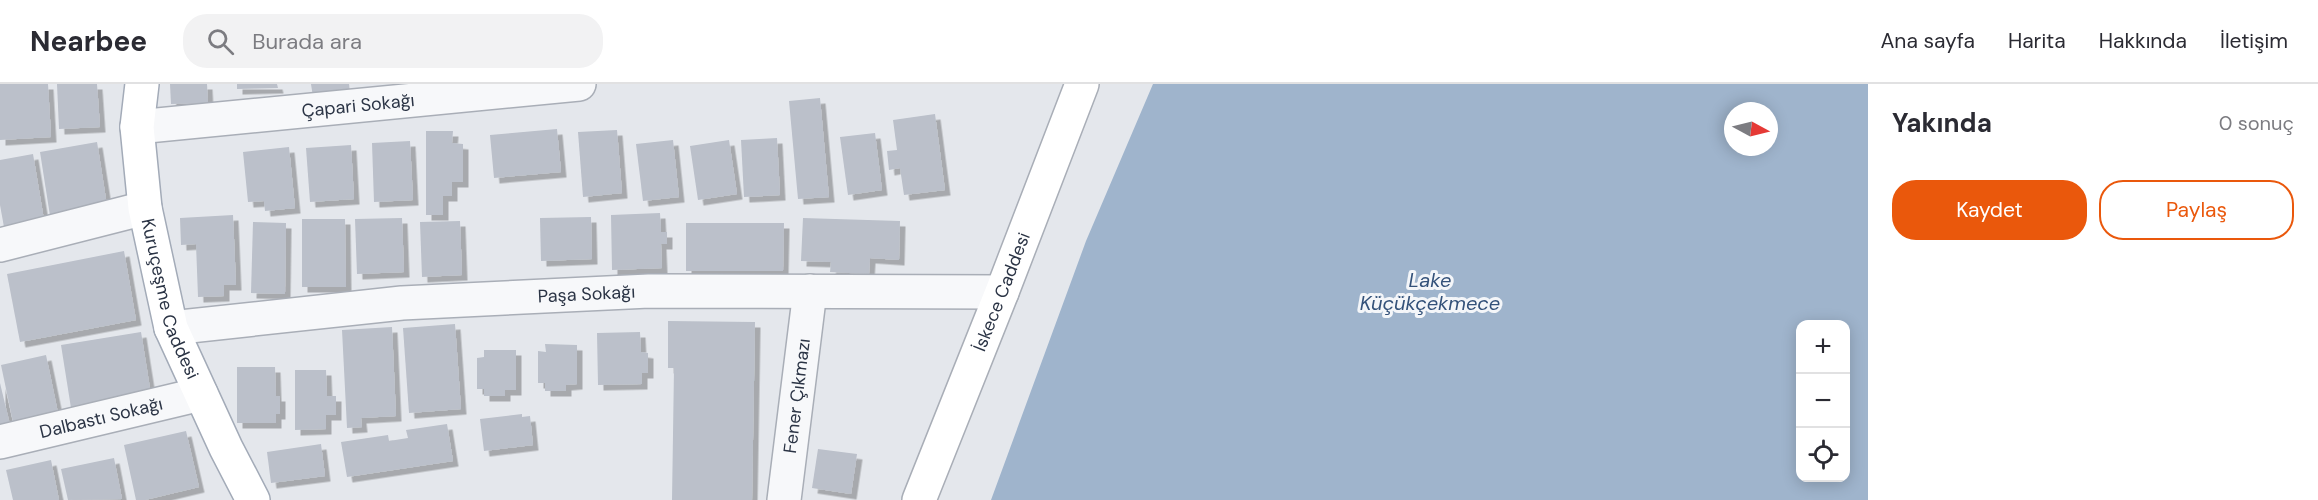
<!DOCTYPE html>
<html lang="tr">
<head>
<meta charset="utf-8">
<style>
	:root { --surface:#fff; --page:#f2f2f3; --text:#2b2b33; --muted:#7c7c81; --line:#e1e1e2; --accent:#ea580c }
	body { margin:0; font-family:"DM Sans",sans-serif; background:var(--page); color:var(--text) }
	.controls { position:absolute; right:18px; bottom:18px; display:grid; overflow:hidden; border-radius:12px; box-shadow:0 3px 15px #0003 }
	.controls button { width:54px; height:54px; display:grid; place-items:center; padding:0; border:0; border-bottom:2px solid var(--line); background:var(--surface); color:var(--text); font:30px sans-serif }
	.compass { position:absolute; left:1724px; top:18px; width:54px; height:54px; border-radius:50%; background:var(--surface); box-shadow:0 3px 15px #0003; rotate:97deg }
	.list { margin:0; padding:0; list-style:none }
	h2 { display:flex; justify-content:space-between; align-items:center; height:78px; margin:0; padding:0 24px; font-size:26px }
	h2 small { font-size:20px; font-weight:400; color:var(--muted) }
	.actions { display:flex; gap:12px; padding:18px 24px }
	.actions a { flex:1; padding:14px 0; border:2px solid var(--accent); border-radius:24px; text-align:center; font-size:21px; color:var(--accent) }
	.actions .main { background:var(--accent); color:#fff }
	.icon { flex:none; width:33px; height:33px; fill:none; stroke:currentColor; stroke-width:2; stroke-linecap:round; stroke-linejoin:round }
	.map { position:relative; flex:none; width:1868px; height:416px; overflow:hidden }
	header { display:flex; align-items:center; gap:36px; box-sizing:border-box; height:84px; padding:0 30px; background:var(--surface); border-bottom:2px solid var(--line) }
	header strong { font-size:28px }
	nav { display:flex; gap:33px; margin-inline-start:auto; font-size:21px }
	.search { width:420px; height:54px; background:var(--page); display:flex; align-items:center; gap:15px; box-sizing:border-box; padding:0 21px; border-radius:24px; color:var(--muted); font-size:22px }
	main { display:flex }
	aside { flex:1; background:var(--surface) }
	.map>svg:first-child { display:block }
</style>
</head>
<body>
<header>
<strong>Nearbee</strong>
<div class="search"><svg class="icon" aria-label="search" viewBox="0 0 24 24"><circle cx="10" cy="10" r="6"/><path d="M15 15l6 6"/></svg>Burada ara</div>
<nav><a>Ana sayfa</a><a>Harita</a><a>Hakkında</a><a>İletişim</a></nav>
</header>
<main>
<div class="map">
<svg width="1868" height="416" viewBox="0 0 1868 416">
	<defs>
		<filter id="shadow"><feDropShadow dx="5.5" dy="5.5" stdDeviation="0" flood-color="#0004"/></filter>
	</defs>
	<rect width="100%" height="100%" fill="#e4e7ec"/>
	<path fill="#9fb4cc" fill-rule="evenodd" d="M 1153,0 L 1868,0 L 1868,416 L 991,416 L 1086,157 ZM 1733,27 L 1769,27 L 1769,63 L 1733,63 ZM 1800,240 L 1846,240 L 1846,394 L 1800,394 Z"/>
	<g fill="#bbc0ca" filter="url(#shadow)">
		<polygon points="0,0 48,0 51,53 0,56"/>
		<polygon points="57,0 97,0 100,43 59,45"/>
		<polygon points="170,0 207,0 208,19 171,20"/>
		<polygon points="237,0 277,0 278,4 237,5"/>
		<polygon points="311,0 349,0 350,9 313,13"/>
		<polygon points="820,14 829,113 798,115 789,17"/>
		<polygon points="935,30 945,106 904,111 900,84 889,86 887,67 897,66 893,36"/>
		<polygon points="557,45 561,88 494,94 490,51"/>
		<polygon points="617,46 622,109 583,113 578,48"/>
		<polygon points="426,47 453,47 452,59 463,60 463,98 452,98 452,112 443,112 443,131 426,131"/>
		<polygon points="875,49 882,106 848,111 840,53"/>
		<polygon points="777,54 780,111 744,113 741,56"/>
		<polygon points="673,56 679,113 643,117 636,60"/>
		<polygon points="729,56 737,110 698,116 690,62"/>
		<polygon points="410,57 413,116 374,118 372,59"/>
		<polygon points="97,58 108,128 51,138 40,68"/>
		<polygon points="351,61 354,115 310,118 306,64"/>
		<polygon points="289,63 295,124 265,127 264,117 248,118 243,68"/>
		<polygon points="33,70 44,136 4,143 0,121 0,76"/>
		<polygon points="660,129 661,148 667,148 667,160 661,160 662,184 612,186 611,131"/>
		<polygon points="233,131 236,201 224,201 224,212 198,213 196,160 181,161 180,134"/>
		<polygon points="591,133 592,175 541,177 540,134"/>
		<polygon points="402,134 404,188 357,190 355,135"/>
		<polygon points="803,134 900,137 899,176 870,174 869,190 830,188 831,178 801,177"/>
		<polygon points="302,135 345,135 346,203 302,203"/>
		<polygon points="460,137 462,191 422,193 420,138"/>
		<polygon points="253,138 286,139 285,210 251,209"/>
		<polygon points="686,139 784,139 783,187 686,187"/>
		<polygon points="124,167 136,236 20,258 7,190"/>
		<polygon points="668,237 755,238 752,416 672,416 674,284 668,284"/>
		<polygon points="455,240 461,325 409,329 403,244"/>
		<polygon points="392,243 396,332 361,334 362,343 347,344 342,246"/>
		<polygon points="141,248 151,311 71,324 61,261"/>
		<polygon points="640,248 641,268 648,269 648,289 642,289 642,300 598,301 597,249"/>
		<polygon points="545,260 577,261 577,300 566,301 566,307 545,307 545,299 538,299 538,267 546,268"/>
		<polygon points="484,266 516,266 516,306 505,306 505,312 484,312 484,305 477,305 477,274 484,273"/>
		<polygon points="46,271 58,329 13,338 1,281"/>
		<polygon points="237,283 275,283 276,312 280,312 280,330 276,330 276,339 237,339"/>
		<polygon points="295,286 326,286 327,312 336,312 336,331 326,331 326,345 295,346"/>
		<polygon points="0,299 10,341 0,343"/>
		<polygon points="522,330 522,333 530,332 533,361 484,367 480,335"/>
		<polygon points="447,340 453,377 347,393 341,358 388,351 389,357 408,354 406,346"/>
		<polygon points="186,347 199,403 145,416 136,416 124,361"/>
		<polygon points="321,360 325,392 271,399 267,368"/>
		<polygon points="818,365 857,370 851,410 812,404"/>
		<polygon points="114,374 122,415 68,416 61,385"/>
		<polygon points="51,376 59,416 13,416 6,386"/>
	</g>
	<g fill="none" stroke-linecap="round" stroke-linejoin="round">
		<g stroke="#a9aeb7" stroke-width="36">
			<g id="street">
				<path id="s1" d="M 137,43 L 579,0"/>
				<polyline points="0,161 145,124"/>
				<path id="s2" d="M 171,244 L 402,219 L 649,207 L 1002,208"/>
				<path id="s3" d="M 0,358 L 201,310"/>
				<path id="s4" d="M 784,416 L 810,207"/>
			</g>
		</g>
		<g stroke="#a9aeb7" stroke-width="36">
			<g id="secondary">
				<path id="s5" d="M 919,416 L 1002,208 L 1082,0"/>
			</g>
		</g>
		<g stroke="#a3abb8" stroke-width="36">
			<g id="primary">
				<path id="s6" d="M 142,0 L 137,43 L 145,124 L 171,244 L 226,364 L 253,416"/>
			</g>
		</g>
		<use href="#street" stroke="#f7f8fa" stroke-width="33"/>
		<use href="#secondary" stroke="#fff" stroke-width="33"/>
		<use href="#primary" stroke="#fff" stroke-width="33"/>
	</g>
	<g text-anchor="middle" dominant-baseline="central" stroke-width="6" stroke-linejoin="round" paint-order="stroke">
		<g font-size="18" fill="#2b3445" stroke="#f4f6f9">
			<text stroke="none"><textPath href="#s1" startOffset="222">Çapari Sokağı</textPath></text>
			<text stroke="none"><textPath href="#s5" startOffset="224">İskece Caddesi</textPath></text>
			<text stroke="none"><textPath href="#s2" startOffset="417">Paşa Sokağı</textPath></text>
			<text stroke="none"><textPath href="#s6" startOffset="219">Kuruçeşme Caddesi</textPath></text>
			<text stroke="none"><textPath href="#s4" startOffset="105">Fener Çıkmazı</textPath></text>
			<text stroke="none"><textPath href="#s3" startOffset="104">Dalbastı Sokağı</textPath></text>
		</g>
		<g font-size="20" font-style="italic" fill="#34527a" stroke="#f4f6f9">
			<text x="1430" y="196">Lake<tspan x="1430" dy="23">Küçükçekmece</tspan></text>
		</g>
	</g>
</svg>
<div class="controls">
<button>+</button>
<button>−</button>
<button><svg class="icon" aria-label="locate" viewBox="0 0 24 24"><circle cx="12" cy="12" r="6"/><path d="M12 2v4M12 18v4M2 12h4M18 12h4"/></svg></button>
</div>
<svg class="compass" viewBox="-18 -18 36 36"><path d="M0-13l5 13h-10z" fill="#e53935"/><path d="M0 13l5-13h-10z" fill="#7c7c81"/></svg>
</div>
<aside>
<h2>Yakında<small>0 sonuç</small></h2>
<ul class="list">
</ul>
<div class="actions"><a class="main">Kaydet</a><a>Paylaş</a></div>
</aside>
</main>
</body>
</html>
